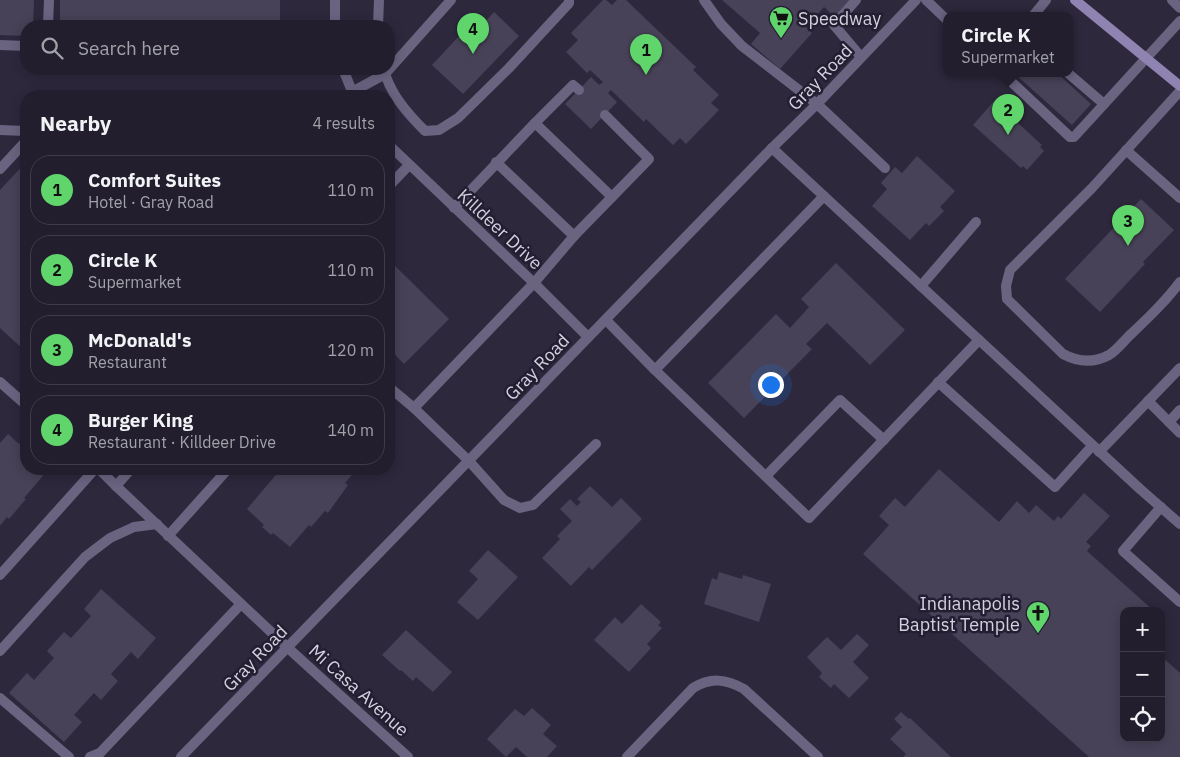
<!DOCTYPE html>
<html lang="en">
<head>
<meta charset="utf-8">
<style>
	:root { --surface:#221e2d; --page:#2e2b39; --text:#f1f3f6; --muted:#a2a2aa; --line:#3f3c49; --accent:#60d56b }
	body { margin:0; font-family:"IBM Plex Sans",sans-serif; background:var(--page); color:var(--text) }
	.controls { position:absolute; right:15px; bottom:15px; display:grid; overflow:hidden; border-radius:10px; box-shadow:0 2px 12px #0003 }
	.controls button { width:45px; height:45px; display:grid; place-items:center; padding:0; border:0; border-bottom:1px solid var(--line); background:var(--surface); color:var(--text); font:25px sans-serif }
	.you { position:absolute; left:770px; top:384px; width:18px; height:18px; margin:-12px; border:4px solid #fff; border-radius:50%; background:#1a73e8; box-shadow:0 0 0 8px #1a73e833 }
	.badge { display:grid; place-items:center; width:32px; height:32px; border-radius:50%; background:var(--accent); color:#111; font-size:16px; font-weight:700 }
	.pin { position:absolute; translate:-50% -41px; filter:drop-shadow(0 1px 2px #0008) }
	.pin::after { content:''; position:absolute; top:26px; width:18px; height:15px; background:inherit; clip-path:polygon(0 0,100% 0,50% 100%) }
	.popup { position:absolute; left:943px; top:12px; width:130px; height:65px; box-sizing:border-box; display:grid; place-content:center; border-radius:10px; background:var(--surface); filter:drop-shadow(0 1px 4px #0005); font-size:16px; white-space:nowrap; color:var(--muted) }
	.popup b { font-size:19px; color:var(--text) }
	.popup::after { content:''; position:absolute; left:50%; top:100%; margin-left:-10px; border:10px solid transparent; border-top-color:var(--surface) }
	.list { margin:0; padding:0; list-style:none }
	h2 { display:flex; justify-content:space-between; align-items:center; height:65px; margin:0; padding:0 20px; font-size:21px }
	h2 small { font-size:16px; font-weight:400; color:var(--muted) }
	.list li { display:grid; grid-template-columns:32px 1fr auto; gap:15px; align-items:center; box-sizing:border-box; height:70px; margin:0 10px 10px; padding:0 10px; border:1px solid var(--line); border-radius:20px }
	.list b { display:block; font-size:19px; white-space:nowrap }
	.list p { margin:0; font-size:16px; white-space:nowrap; color:var(--muted) }
	.list em { font-size:16px; font-style:normal; color:var(--muted) }
	.icon { flex:none; width:28px; height:28px; fill:none; stroke:currentColor; stroke-width:2; stroke-linecap:round; stroke-linejoin:round }
	.map { position:relative; flex:none; width:1180px; height:757px; overflow:hidden }
	.search { position:absolute; background:var(--surface); box-shadow:0 2px 12px #0003; left:20px; top:20px; width:375px; height:55px; display:flex; align-items:center; gap:12px; box-sizing:border-box; padding:0 18px; border-radius:20px; color:var(--muted); font-size:19px }
	.panel { position:absolute; background:var(--surface); box-shadow:0 2px 12px #0003; left:20px; top:90px; width:375px; height:385px; border-radius:20px }
	.map>svg:first-child { display:block }
</style>
</head>
<body>
<div class="map">
<svg width="1180" height="757" viewBox="0 0 1180 757">
	<rect width="100%" height="100%" fill="#2d283c"/>
	<g fill="#474257">
		<polygon points="0,0 34,0 33,26 26,26 26,36 0,35"/>
		<rect x="60" y="0" width="220" height="26"/>
		<polygon points="603,0 606,0 612,5 617,0 626,0 696,67 693,70 719,95 711,103 719,110 686,144 680,138 673,145 646,119 644,122 611,90 608,93 617,102 591,129 565,104 591,77 599,85 603,82 590,70 587,73 566,52 578,40 571,33"/>
		<polygon points="722,0 851,0 835,17 824,7 806,27 812,33 780,69 751,44 760,33"/>
		<polygon points="494,12 519,36 463,94 432,65 459,36 466,42"/>
		<polygon points="1015,74 1058,74 1091,104 1072,125"/>
		<polygon points="994,101 1042,145 1040,147 1044,151 1027,170 1023,166 1021,168 973,125"/>
		<polygon points="917,156 955,191 940,207 944,211 929,226 926,223 910,240 872,206 887,189 881,183 895,167 902,173"/>
		<polygon points="26,162 26,352 0,328 0,190"/>
		<polygon points="1141,199 1174,230 1143,262 1145,264 1100,312 1065,279"/>
		<polygon points="389,260 449,319 404,364 389,348"/>
		<polygon points="836,263 905,330 870,365 827,323 806,344 812,349 744,418 708,383 776,314 790,328 809,307 801,299"/>
		<polygon points="8,434 19,444 23,439 26,441 26,469 48,470 24,498 26,499 9,519 7,517 0,526 0,443"/>
		<polygon points="278,469 357,469 345,483 348,485 328,513 325,511 311,527 309,525 290,547 273,533 271,535 262,527 264,525 247,509 280,470"/>
		<polygon points="939,469 999,522 1017,501 1029,513 1036,505 1054,521 1058,516 1061,519 1084,493 1110,516 1086,542 1091,546 1087,551 1154,611 1124,611 1124,738 1161,738 1161,656 1180,673 1180,757 1089,757 863,554 889,525 879,516 895,498 905,507"/>
		<polygon points="590,486 612,507 621,498 642,519 592,570 589,567 571,586 542,558 560,539 557,536 572,521 560,509 570,499 577,506 581,502 577,499"/>
		<polygon points="488,550 518,577 478,620 457,602 478,579 469,571"/>
		<polygon points="719,572 742,579 743,575 771,584 759,622 704,604 712,578 717,580"/>
		<polygon points="101,589 156,638 138,659 131,652 111,674 118,681 101,700 94,693 74,715 82,722 64,742 9,693 27,673 34,680 54,658 47,651 64,632 71,638 91,616 84,609"/>
		<polygon points="641,604 661,622 658,625 662,628 647,644 651,648 629,672 594,640 615,617 622,624"/>
		<polygon points="406,630 452,672 433,692 416,677 413,681 401,670 400,671 382,655"/>
		<polygon points="857,634 869,645 853,662 869,678 849,698 834,684 831,688 819,677 822,673 807,657 827,637 841,650"/>
		<polygon points="532,708 551,725 543,734 557,746 547,757 527,757 516,747 506,757 487,739 515,709 524,716"/>
		<polygon points="901,712 909,719 910,718 951,757 903,757 906,754 890,739 902,727 894,719"/>
	</g>
	<g fill="none" stroke-linecap="round" stroke-linejoin="round">
		<g stroke="#6b6481" stroke-width="10">
			<polyline points="704,0 721,24 742,46 817,104 885,168"/>
			<polyline points="856,0 834,25 861,57"/>
			<polyline points="926,0 947,20"/>
			<polyline points="1172,0 1180,8"/>
			<polyline points="1033,16 1046,0"/>
			<polyline points="48,26 49,0"/>
			<polyline points="378,26 379,0"/>
			<polyline points="0,45 26,46"/>
			<path d="M 384,69 C 389,93 408,114 425,131 L 439,130 L 458,118 L 509,68 L 569,3 L 569,0"/>
			<polyline points="1003,74 1070,137 1074,137 1180,21"/>
			<polyline points="1069,74 1104,104"/>
			<path d="M 1180,91 L 1092,188 L 1010,270 L 1006,286 L 1007,299 L 1063,354 C 1078,362 1094,363 1109,355 C 1116,351 1123,342 1129,336 C 1147,319 1165,302 1180,282"/>
			<polyline points="352,92 385,74 451,0"/>
			<polyline points="605,115 649,159 612,197"/>
			<polyline points="535,123 573,85 579,90"/>
			<polyline points="0,130 26,131"/>
			<polyline points="772,148 1140,489 1180,524"/>
			<polyline points="1126,150 1180,198"/>
			<polyline points="496,162 574,236"/>
			<polyline points="0,169 26,141"/>
			<polyline points="389,186 409,165"/>
			<polyline points="454,208 535,123 612,197 574,236 534,283 414,408 469,461 504,500 520,508 533,505 596,444"/>
			<polyline points="921,286 976,222"/>
			<polyline points="606,320 655,370 824,196"/>
			<polyline points="655,370 809,518 979,340"/>
			<polyline points="0,382 26,405"/>
			<polyline points="938,382 1055,487 1092,446"/>
			<polyline points="389,387 414,408"/>
			<polyline points="1148,401 1169,422 1180,410"/>
			<polyline points="1169,422 1180,433"/>
			<polyline points="1099,452 1180,368"/>
			<polyline points="99,469 116,486 131,469"/>
			<polyline points="766,476 840,400 884,440"/>
			<polyline points="116,486 288,648"/>
			<polyline points="1161,507 1123,551 1180,602"/>
			<polyline points="168,536 228,469"/>
			<polyline points="0,575 95,469"/>
			<polyline points="0,651 85,557 110,538 134,527 157,524"/>
			<polyline points="0,698 69,757"/>
			<polyline points="90,757 100,753 241,604"/>
		</g>
		<g stroke="#6b6481" stroke-width="10">
			<polyline points="335,0 335,26"/>
			<polyline points="343,69 354,96"/>
			<polyline points="389,145 534,283 588,337"/>
			<polyline points="288,648 408,757"/>
			<path d="M 627,757 L 693,688 C 711,677 726,679 744,689 L 818,757"/>
		</g>
		<polyline stroke="#6b6481" stroke-width="10" points="181,757 772,148 817,104 916,0"/>
		<polyline stroke="#8e83b1" stroke-width="10" points="1075,0 1180,86"/>
	</g>
	<defs>
		<g id="supermarket-pin" transform="scale(1.25)"><path d="M0 17L-7.5 6A9.5 9.5 0 1 1 7.5 6Z" fill="#60d56b" stroke="#231e32"/><path d="M-6-5.5h2.5l.6 2H6L4.5 2H-2.5L-4.4-4H-6ZM-1.5 3.2a1.3 1.3 0 1 0 .1 0ZM3 3.2a1.3 1.3 0 1 0 .1 0Z" fill="#111"/></g>
		<g id="church-pin" transform="scale(1.25)"><path d="M0 17L-7.5 6A9.5 9.5 0 1 1 7.5 6Z" fill="#60d56b" stroke="#231e32"/><path d="M-1.2-6h2.4v3.5h3.3v2.4h-3.3V6h-2.4V-.1h-3.3v-2.4h3.3Z" fill="#111"/></g>
	</defs>
	<g fill-rule="evenodd">
		<use href="#supermarket-pin" x="781" y="18"/>
		<use href="#church-pin" x="1038" y="613"/>
	</g>
	<g text-anchor="middle" dominant-baseline="central" stroke-width="5" stroke-linejoin="round" paint-order="stroke">
		<g font-size="18" fill="#d4d2df" stroke="#231e32" text-anchor="start">
			<text x="798" y="18">Speedway</text>
			<text x="1020" y="603" text-anchor="end">Indianapolis<tspan x="1020" dy="21">Baptist Temple</tspan></text>
		</g>
		<g font-size="18" fill="#d4d2df" stroke="#231e32">
			<text transform="translate(820 77) rotate(-46)">Gray Road</text>
			<text transform="translate(500 229) rotate(43)">Killdeer Drive</text>
			<text transform="translate(537 367) rotate(-46)">Gray Road</text>
			<text transform="translate(255 658) rotate(-46)">Gray Road</text>
			<text transform="translate(359 690) rotate(42)">Mi Casa Avenue</text>
		</g>
	</g>
</svg>
<div class="controls">
<button>+</button>
<button>−</button>
<button><svg class="icon" aria-label="locate" viewBox="0 0 24 24"><circle cx="12" cy="12" r="6"/><path d="M12 2v4M12 18v4M2 12h4M18 12h4"/></svg></button>
</div>
<div class="you"></div>
<div class="pin badge" style="left:646px;top:75px">1</div>
<div class="pin badge" style="left:1008px;top:135px">2</div>
<div class="popup"><b>Circle K</b>Supermarket</div>
<div class="pin badge" style="left:1128px;top:246px">3</div>
<div class="pin badge" style="left:473px;top:54px">4</div>
<div class="search"><svg class="icon" aria-label="search" viewBox="0 0 24 24"><circle cx="10" cy="10" r="6"/><path d="M15 15l6 6"/></svg>Search here</div>
<section class="panel">
<h2>Nearby<small>4 results</small></h2>
<ul class="list">
<li><span class="badge">1</span><div><b>Comfort Suites</b><p>Hotel · Gray Road</p></div><em>110 m</em></li>
<li><span class="badge">2</span><div><b>Circle K</b><p>Supermarket</p></div><em>110 m</em></li>
<li><span class="badge">3</span><div><b>McDonald's</b><p>Restaurant</p></div><em>120 m</em></li>
<li><span class="badge">4</span><div><b>Burger King</b><p>Restaurant · Killdeer Drive</p></div><em>140 m</em></li>
</ul>
</section>
</div>
</body>
</html>
